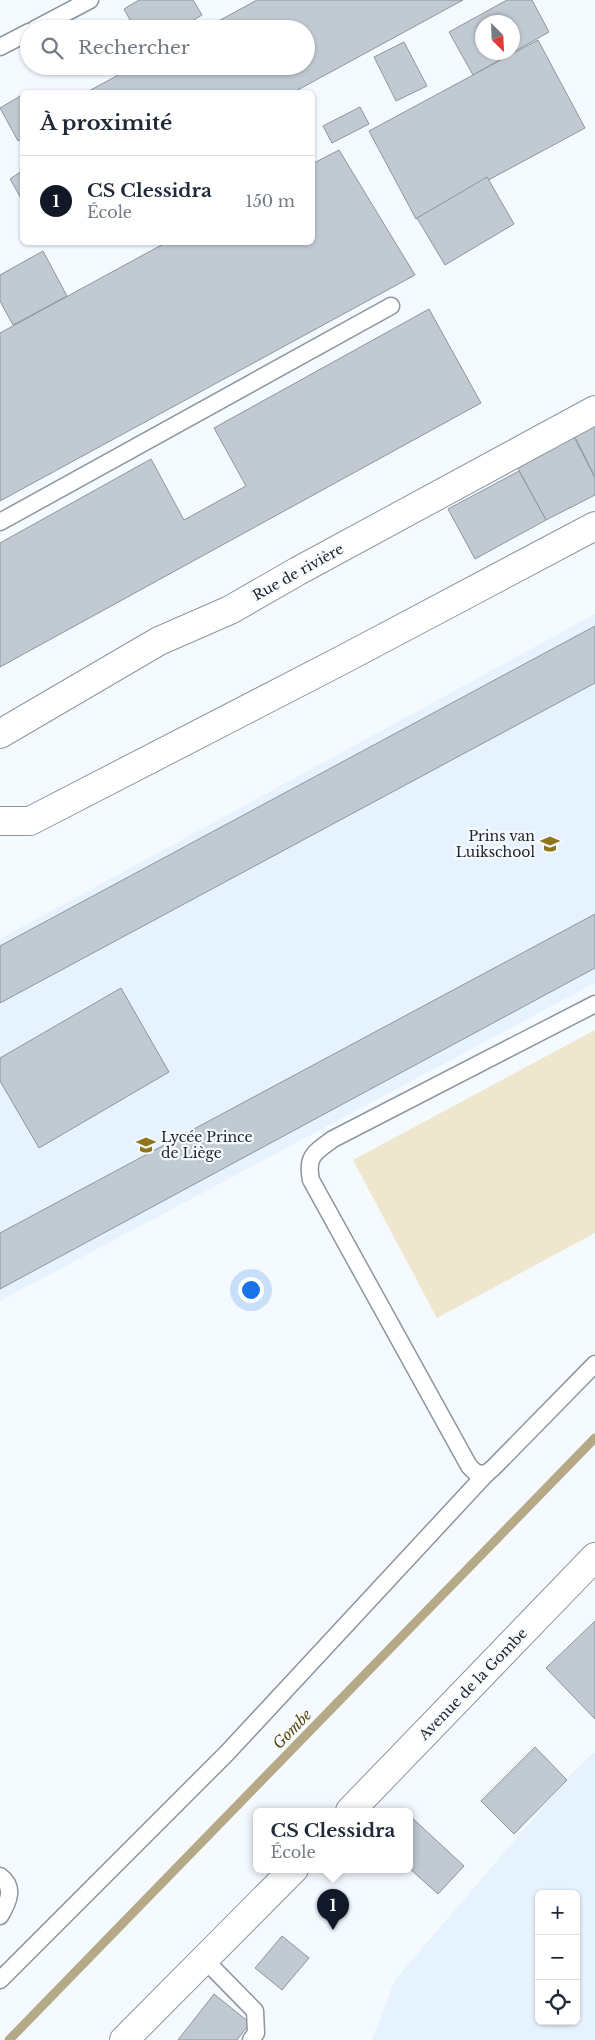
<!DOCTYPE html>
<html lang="fr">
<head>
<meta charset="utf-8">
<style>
	:root { --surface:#fff; --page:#f6f6f7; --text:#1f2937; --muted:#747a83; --line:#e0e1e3; --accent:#111827 }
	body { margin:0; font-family:"Libre Baskerville",serif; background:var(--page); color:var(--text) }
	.controls { position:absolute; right:15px; bottom:15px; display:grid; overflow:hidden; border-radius:8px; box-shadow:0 1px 4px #0004 }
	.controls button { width:45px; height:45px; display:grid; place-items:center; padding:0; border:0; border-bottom:1px solid var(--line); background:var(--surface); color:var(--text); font:25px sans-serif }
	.compass { position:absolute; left:475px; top:15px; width:45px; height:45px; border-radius:50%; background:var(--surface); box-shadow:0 1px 4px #0004; rotate:156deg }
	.you { position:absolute; left:250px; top:1289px; width:18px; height:18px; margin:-12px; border:4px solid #fff; border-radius:50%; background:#1a73e8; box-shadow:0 0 0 8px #1a73e833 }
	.badge { display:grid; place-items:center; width:32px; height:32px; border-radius:50%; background:var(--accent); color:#fff; font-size:16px; font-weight:700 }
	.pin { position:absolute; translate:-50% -41px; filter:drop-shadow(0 1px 2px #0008) }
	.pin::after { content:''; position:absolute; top:26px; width:18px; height:15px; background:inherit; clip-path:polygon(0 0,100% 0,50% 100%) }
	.popup { position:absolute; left:253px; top:1808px; width:160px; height:65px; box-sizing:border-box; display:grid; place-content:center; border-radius:8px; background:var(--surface); filter:drop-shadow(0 1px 4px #0005); font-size:16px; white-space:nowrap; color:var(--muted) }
	.popup b { font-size:19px; color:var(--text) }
	.popup::after { content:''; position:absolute; left:50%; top:100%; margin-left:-10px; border:10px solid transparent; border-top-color:var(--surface) }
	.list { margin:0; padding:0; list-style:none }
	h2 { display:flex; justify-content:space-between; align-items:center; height:65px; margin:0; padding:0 20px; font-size:21px }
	h2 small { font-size:16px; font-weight:400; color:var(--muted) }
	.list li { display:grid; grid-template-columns:32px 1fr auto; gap:15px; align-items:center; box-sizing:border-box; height:90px; padding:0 20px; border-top:1px solid var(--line) }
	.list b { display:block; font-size:19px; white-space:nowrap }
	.list p { margin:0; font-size:16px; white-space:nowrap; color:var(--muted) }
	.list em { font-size:16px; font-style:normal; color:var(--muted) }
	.icon { flex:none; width:28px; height:28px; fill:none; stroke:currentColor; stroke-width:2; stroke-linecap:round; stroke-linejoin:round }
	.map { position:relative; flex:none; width:595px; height:2040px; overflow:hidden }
	.search { position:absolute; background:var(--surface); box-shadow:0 1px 4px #0004; left:20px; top:20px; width:295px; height:55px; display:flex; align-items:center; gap:12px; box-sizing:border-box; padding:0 18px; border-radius:28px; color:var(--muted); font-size:19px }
	.panel { position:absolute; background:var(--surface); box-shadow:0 1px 4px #0004; left:20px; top:90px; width:295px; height:155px; border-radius:8px }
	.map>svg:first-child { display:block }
</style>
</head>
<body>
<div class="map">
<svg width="595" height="2040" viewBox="0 0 595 2040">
	<rect width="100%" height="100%" fill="#f4faff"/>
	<g fill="#e6f2fe" fill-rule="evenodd">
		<polygon points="595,614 595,983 0,1301 0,939"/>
		<path d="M 595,1752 L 595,2040 L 372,2040 L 395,1980 L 574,1771 ZM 539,1894 L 576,1894 L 576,2021 L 539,2021 Z"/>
	</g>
	<polygon fill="#eee6cd" points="595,1030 595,1233 437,1318 353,1160"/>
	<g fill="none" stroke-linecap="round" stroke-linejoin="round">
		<polyline stroke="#b5a987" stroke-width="9" points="9,2040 595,1438"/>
	</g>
	<g fill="#c1cad3" stroke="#8d969e" fill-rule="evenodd">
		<polygon points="139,0 193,0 202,15 178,29 135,29 124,9"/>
		<polygon points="257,0 463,0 294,92 87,92 135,66 306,66 306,29 204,29"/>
		<path d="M 507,0 L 532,0 L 549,32 L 473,75 L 449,32 ZM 482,22 L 512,22 L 512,52 L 482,52 Z"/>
		<polygon points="538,40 585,128 416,219 369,131"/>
		<polygon points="404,42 427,86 396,101 374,57"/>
		<polygon points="22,95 22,138 18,141 0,108"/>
		<polygon points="360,107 369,124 332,143 323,126"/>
		<polygon points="339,150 415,275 0,501 0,333 167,242 312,242 312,164"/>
		<polygon points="22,171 22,200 10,179"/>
		<polygon points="487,177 514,224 445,265 417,218"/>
		<polygon points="43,251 67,296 13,325 0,301 0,275"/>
		<polygon points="429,309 481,403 0,667 0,543 151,459 184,520 246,486 214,428"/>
		<polygon points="595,425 595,477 574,435"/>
		<polygon points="572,433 595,478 595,495 546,520 515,463"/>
		<polygon points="519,471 546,520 475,559 448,509"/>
		<polygon points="595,626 595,683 0,1003 0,946"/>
		<polygon points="595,914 595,968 0,1289 0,1233"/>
		<polygon points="121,988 169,1072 39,1148 0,1081 0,1058"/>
		<polygon points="595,1621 595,1719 546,1668"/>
		<polygon points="535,1747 567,1780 514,1834 481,1801"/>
		<polygon points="409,1815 464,1866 438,1894 409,1868"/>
		<polygon points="282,1936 309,1958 282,1990 255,1968"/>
		<polygon points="214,1994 250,2023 237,2040 178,2040"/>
	</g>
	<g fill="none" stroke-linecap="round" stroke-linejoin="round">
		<g stroke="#8d969e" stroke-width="19">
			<g id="service">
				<polyline points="35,29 90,0"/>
				<polyline points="0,47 29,32"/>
				<polyline points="0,522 391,306"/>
				<path d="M 595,1004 L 333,1139 C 315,1152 306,1156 311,1180 L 469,1466 L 476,1473 L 486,1474 L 494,1467 L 595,1364"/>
				<path d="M 0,1876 C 15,1887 9,1901 0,1916"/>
				<polyline points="205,1960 255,2011 256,2033 251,2040"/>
				<polyline points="0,1980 227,1753 486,1474"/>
			</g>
		</g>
		<g stroke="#8d969e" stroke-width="30">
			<g id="minor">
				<polyline points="0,734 159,641 230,610 298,571 595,410"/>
				<polyline points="0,821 30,821 344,659 595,526"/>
			</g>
		</g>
		<g stroke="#8d969e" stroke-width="30">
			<g id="tertiary">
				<polyline points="350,1811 595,1557"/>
				<polyline points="124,2040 294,1869"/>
			</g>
		</g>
		<use href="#service" stroke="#fff" stroke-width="16"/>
		<use href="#minor" stroke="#fff" stroke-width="28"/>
		<use href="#tertiary" stroke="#fff" stroke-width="28"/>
	</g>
	<defs>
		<g id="school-bare" transform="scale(1.5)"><path d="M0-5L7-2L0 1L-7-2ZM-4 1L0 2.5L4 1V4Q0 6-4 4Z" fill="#90761b" stroke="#f4faff" stroke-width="2.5" paint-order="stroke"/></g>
	</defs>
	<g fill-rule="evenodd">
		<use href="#school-bare" x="550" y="844"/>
		<use href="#school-bare" x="146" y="1145"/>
	</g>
	<g text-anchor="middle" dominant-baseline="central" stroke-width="4.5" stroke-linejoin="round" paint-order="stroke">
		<g font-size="14" fill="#212528" stroke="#f4faff">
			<text transform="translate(298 572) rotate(-29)">Rue de rivière</text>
			<text transform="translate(473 1684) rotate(-46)">Avenue de la Gombe</text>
		</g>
		<g font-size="14" fill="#212528" stroke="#f4faff" text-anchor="end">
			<text x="535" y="836">Prins van<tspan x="535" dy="16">Luikschool</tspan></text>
			<text x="161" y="1137" text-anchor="start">Lycée Prince<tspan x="161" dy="16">de Liège</tspan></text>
		</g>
		<g font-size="15" font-style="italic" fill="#5a4908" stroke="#f4faff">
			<text transform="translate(292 1729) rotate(-46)">Gombe</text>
		</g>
	</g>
</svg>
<div class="controls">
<button>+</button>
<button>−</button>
<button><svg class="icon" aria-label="locate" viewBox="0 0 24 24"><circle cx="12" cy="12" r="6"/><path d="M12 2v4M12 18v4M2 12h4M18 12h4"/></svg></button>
</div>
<svg class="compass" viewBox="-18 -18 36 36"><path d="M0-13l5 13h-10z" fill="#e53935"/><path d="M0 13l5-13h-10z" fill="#747a83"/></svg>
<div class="you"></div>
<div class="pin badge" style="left:333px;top:1930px">1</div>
<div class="popup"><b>CS Clessidra</b>École</div>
<div class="search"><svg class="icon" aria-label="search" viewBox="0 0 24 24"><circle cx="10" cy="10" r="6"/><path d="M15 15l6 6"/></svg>Rechercher</div>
<section class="panel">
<h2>À proximité<small></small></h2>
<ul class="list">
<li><span class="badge">1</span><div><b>CS Clessidra</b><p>École</p></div><em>150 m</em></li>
</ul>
</section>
</div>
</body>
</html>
